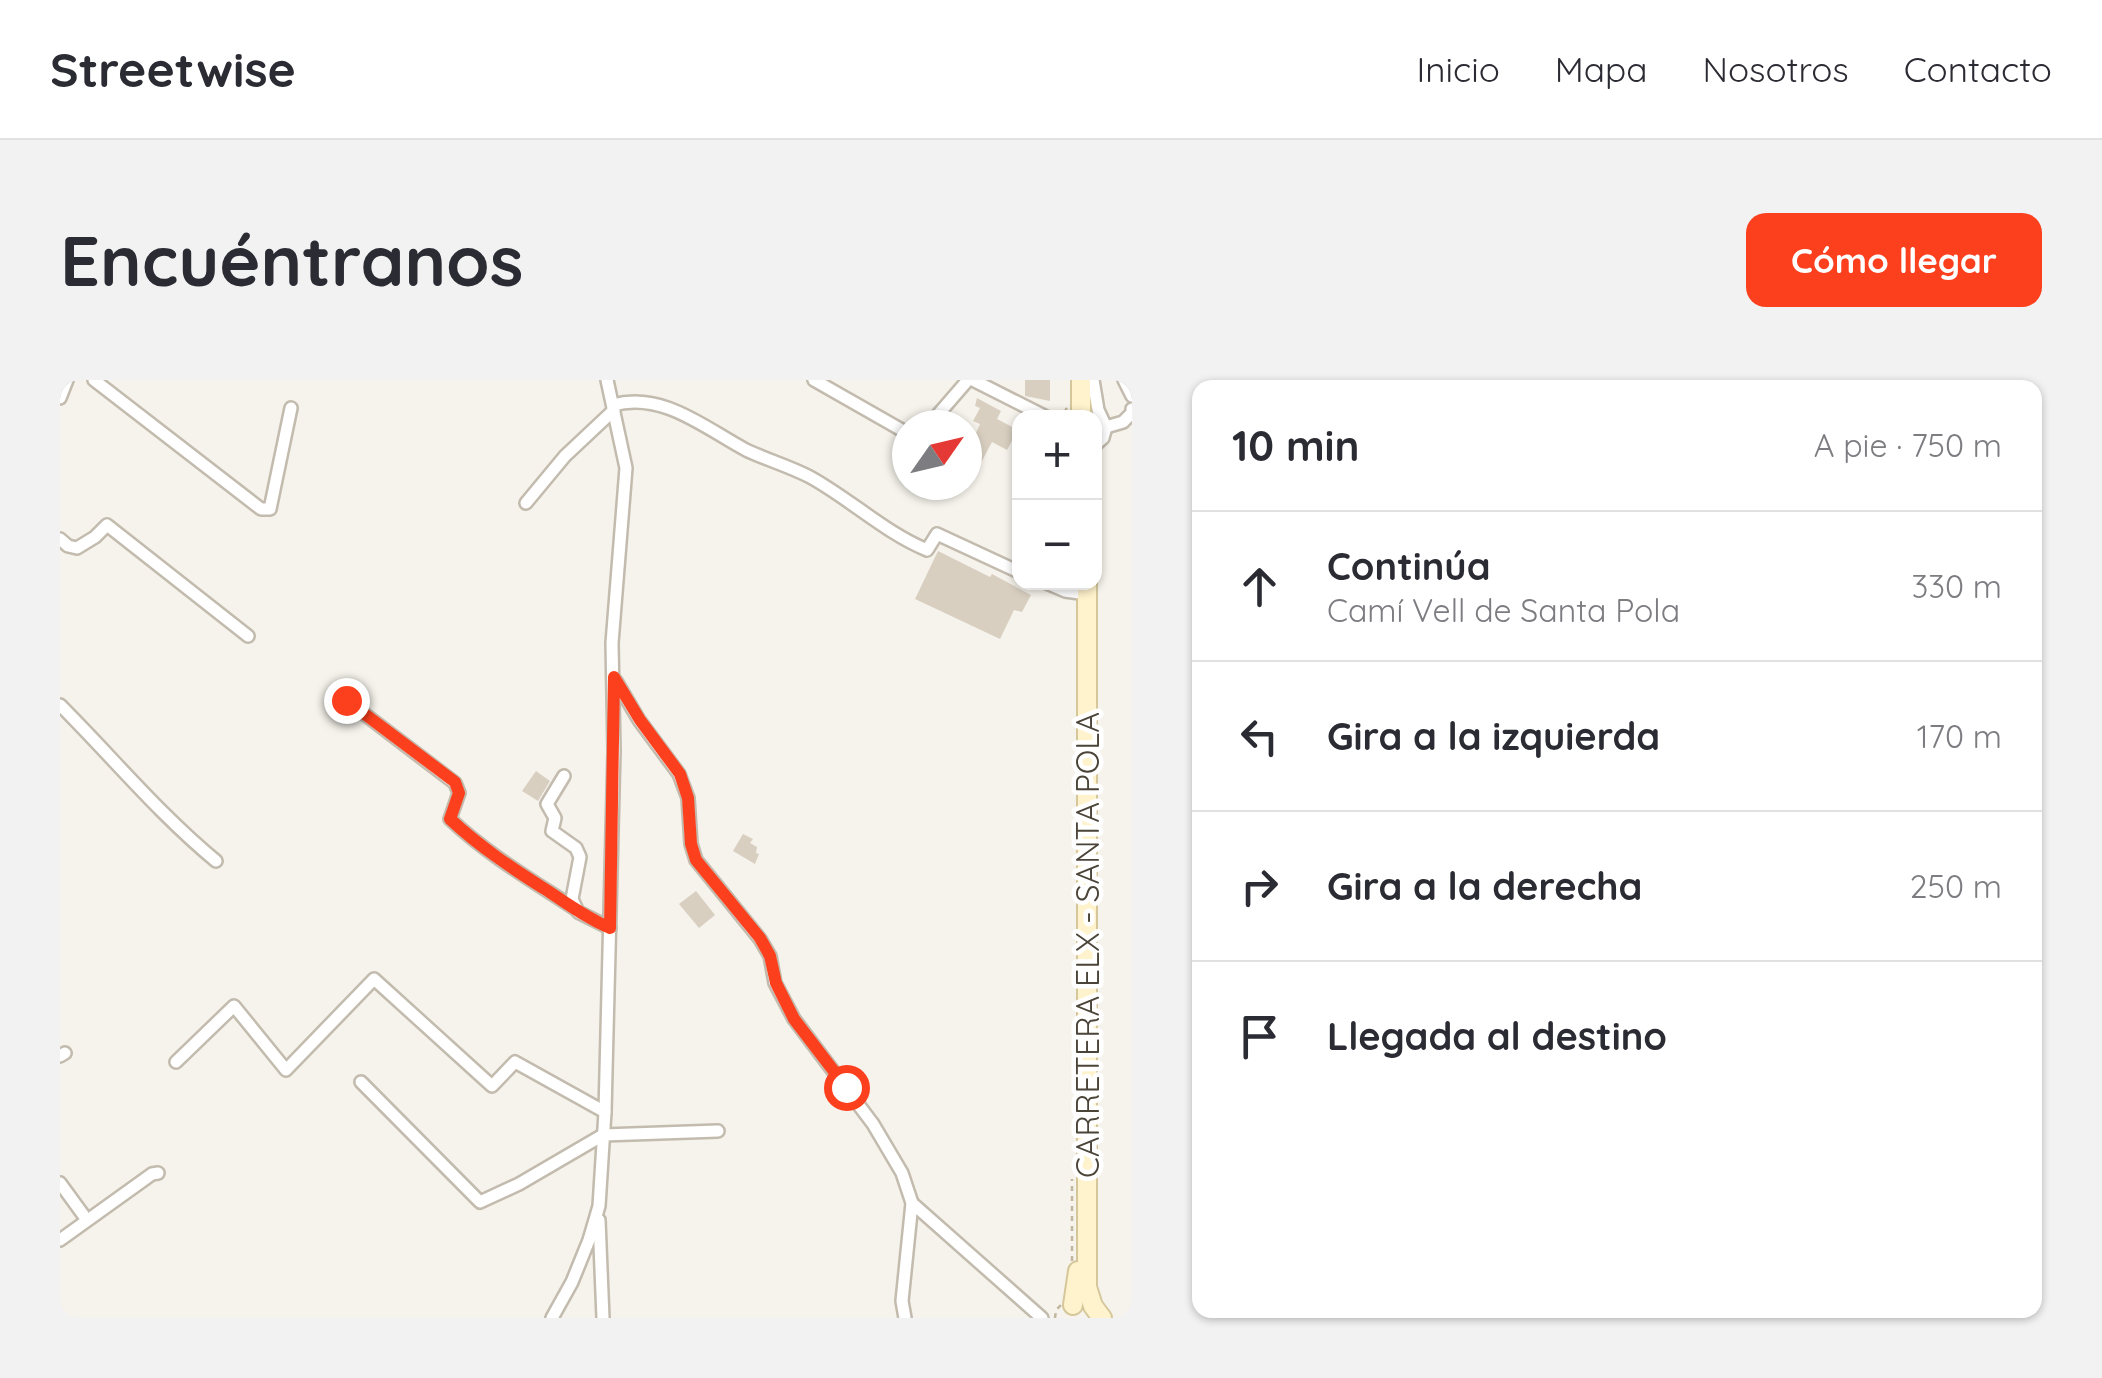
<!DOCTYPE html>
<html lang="es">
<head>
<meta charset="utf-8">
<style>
	:root { --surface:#fff; --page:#f2f2f3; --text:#2b2b33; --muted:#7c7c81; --line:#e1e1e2; --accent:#fc3f1d }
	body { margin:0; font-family:Quicksand,sans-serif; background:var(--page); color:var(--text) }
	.controls { position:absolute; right:30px; top:30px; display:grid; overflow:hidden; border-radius:20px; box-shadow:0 2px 8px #0004 }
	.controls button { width:90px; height:90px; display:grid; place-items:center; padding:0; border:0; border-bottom:2px solid var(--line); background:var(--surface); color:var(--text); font:50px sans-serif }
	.compass { position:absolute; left:832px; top:30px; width:90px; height:90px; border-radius:50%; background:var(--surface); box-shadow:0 2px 8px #0004; rotate:56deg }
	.stop { position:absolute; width:30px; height:30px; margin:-22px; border:8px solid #fc3f1d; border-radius:50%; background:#fff }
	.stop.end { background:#fc3f1d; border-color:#fff; box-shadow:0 2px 10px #0008 }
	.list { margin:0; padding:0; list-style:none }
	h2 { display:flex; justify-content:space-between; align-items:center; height:130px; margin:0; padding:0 40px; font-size:42px }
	h2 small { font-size:32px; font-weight:400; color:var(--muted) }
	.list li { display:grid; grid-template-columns:65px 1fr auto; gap:30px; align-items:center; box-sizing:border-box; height:150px; padding:0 40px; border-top:2px solid var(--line) }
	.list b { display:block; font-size:38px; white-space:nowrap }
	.list p { margin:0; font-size:32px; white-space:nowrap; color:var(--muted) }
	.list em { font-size:32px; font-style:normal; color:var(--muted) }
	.icon { flex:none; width:55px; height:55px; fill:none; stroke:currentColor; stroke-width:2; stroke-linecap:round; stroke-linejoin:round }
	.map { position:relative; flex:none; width:1072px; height:938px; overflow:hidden; border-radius:20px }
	header { display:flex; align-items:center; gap:60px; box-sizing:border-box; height:140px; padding:0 50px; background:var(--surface); border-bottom:2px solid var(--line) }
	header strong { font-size:48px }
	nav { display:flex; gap:55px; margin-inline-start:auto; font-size:35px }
	.intro { display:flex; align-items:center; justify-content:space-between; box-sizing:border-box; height:240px; padding:0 60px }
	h1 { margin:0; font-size:70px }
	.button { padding:25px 45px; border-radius:20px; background:var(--accent); color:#fff; font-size:35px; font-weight:700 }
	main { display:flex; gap:60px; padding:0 60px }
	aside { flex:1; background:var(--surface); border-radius:20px; box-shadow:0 2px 8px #0004 }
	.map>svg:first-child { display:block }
</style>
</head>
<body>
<header>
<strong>Streetwise</strong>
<nav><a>Inicio</a><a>Mapa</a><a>Nosotros</a><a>Contacto</a></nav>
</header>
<div class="intro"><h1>Encuéntranos</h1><a class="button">Cómo llegar</a></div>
<main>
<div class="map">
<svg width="1072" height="938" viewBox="0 0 1072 938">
	<rect width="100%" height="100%" fill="#f6f3ec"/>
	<g fill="#d8cfc1">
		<polygon points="965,0 990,0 990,21 965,16"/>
		<polygon points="917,18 941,31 937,39 958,50 947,70 932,62 922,81 907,73 920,44 913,41 920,28 915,26"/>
		<polygon points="878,171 930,197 932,194 971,215 962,232 954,230 940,259 855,219"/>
		<polygon points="476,391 490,401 478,421 462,411"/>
		<polygon points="683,454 693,459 690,463 697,467 696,473 699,474 695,484 673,471"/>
		<polygon points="636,511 655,535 639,548 619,524"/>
	</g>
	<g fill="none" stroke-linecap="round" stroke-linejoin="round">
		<g stroke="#c2bbae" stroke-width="16">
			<g id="minor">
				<polyline points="34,0 201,129 210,129 231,28"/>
				<polyline points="754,0 847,53"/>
				<polyline points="913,0 988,38"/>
				<polyline points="1033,0 1038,30 1046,47 1043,58 1034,66"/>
				<polyline points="1064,0 1072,16"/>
				<polyline points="0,18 7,0"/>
				<path d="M 553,25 C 602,11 645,48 686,70 C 707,80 729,86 750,97 C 790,119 824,152 867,170 L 877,154 L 959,192"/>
				<polyline points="869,45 908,0"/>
				<polyline points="1046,47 1063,42 1072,33 1072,29"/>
				<polyline points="466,123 505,76 554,30"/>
				<polyline points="0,159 8,166 17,168 35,157 47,145 188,256"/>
				<polyline points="984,202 1005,211 1020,213"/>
				<polyline points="556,301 579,340 619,394 628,418 631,464 636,480 700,559 710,576 715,603 734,639 813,744 842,793 852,823 842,921 845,938"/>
				<path d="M 286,320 L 395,403 L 399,413 L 390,439 C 428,475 473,501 517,530"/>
				<path d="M 0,325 C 52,377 99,434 156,481"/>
				<polyline points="504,396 487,424 495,438 492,451 516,468 520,477 512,519 518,532 550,548"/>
				<polyline points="0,676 5,673"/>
				<polyline points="116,682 174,626 226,690 314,599 432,706 455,682 545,732"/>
				<polyline points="301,702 420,822 459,804 543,755 658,751"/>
				<polyline points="0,803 27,840"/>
				<polyline points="852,823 982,938"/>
				<polyline points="539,840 543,938"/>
				<polyline points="0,860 92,794 98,793"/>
				<polyline points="492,938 512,902 529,860 539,826 545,732 554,371 552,263 566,88 547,0"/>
			</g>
		</g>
		<g stroke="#d6c79b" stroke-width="22">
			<g id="secondary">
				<polyline points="1021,0 1021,38"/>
				<polyline points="1027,202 1027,907 1033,926 1042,938"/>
				<polyline points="1013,925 1018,891"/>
			</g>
		</g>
		<g stroke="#c4b79f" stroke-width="2.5" stroke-dasharray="5 5" stroke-linecap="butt">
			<polyline points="999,38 1007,28"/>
			<polyline points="1012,881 1012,799"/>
			<polyline points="995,938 996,930 1001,925"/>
		</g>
		<use href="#minor" stroke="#fff" stroke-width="11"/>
		<use href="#secondary" stroke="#fff3cd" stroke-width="18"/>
	</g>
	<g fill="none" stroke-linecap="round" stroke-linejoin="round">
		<path stroke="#fc3f1d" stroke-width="12" d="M 286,320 L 395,402 L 399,413 L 390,439 C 420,467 453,489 488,511 C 509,525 527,538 550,548 L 554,297 L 580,340 L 620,394 L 628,418 L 631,464 L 636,480 L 700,558 L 710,576 L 716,603 L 734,639 L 786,707"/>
	</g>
	<g text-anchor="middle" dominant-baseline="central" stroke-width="9" stroke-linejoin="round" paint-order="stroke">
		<g font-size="32" fill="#4b4439" stroke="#fff">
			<text transform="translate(1027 565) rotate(-90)">CARRETERA ELX - SANTA POLA</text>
		</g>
	</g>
</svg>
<div class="controls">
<button>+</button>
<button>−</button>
</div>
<svg class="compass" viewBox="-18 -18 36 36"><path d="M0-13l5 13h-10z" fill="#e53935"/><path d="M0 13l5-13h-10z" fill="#7c7c81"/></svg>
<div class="stop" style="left:786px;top:707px"></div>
<div class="stop end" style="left:286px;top:320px"></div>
</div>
<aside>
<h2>10 min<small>A pie · 750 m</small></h2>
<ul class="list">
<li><svg class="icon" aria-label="ahead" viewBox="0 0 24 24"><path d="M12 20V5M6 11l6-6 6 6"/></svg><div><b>Continúa</b><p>Camí Vell de Santa Pola</p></div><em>330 m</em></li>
<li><svg class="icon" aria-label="left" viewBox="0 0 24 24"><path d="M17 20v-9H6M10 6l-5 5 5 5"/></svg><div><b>Gira a la izquierda</b></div><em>170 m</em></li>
<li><svg class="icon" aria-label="right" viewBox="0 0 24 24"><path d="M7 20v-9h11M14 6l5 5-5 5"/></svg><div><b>Gira a la derecha</b></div><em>250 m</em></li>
<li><svg class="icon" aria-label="arrive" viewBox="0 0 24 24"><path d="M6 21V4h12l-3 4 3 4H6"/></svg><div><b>Llegada al destino</b></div></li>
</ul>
</aside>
</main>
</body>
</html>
